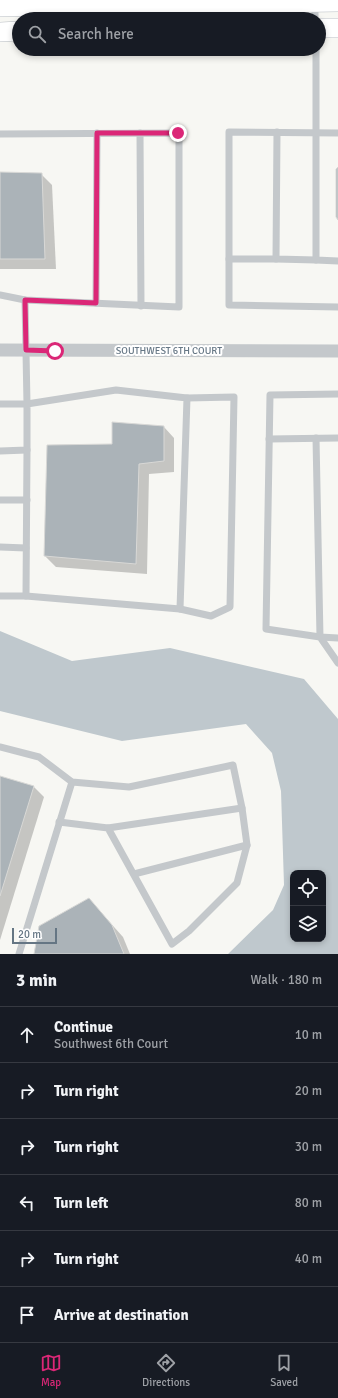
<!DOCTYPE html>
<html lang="en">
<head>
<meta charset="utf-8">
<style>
	:root { --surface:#171b24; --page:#20242c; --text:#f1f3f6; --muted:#9ea1a6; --line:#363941; --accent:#db2777 }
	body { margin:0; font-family:Signika,sans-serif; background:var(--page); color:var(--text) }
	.controls { position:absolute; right:12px; bottom:12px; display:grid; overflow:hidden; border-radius:8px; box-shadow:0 2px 6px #0003 }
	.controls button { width:36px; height:36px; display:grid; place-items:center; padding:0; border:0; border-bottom:1px solid var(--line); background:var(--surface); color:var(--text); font:20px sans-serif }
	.scale { position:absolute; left:12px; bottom:10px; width:45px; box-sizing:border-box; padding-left:4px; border:2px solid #657684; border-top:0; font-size:11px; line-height:14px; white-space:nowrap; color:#657684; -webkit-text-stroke:3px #fff; paint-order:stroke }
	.stop { position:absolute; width:12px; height:12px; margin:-9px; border:3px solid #db2777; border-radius:50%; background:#fff }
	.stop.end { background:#db2777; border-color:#fff; box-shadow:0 1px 4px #0008 }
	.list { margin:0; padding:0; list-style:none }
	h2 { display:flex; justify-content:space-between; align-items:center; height:52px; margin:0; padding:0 16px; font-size:17px }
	h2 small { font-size:13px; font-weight:400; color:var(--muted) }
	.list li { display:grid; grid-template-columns:26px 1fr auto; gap:12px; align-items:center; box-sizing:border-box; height:56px; padding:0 16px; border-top:1px solid var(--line) }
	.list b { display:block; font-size:15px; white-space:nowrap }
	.list p { margin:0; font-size:13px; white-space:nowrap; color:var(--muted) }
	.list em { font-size:13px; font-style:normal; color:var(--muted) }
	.icon { flex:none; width:22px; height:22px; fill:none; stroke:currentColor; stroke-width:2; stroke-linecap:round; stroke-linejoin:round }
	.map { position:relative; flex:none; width:338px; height:954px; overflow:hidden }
	.search { position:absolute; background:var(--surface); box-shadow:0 2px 6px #0003; left:12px; right:12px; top:12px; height:44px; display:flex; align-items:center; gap:10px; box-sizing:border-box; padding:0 14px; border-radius:22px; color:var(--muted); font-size:15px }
	.sheet { height:388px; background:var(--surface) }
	nav { display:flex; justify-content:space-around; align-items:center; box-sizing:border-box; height:56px; border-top:1px solid var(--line); background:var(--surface); font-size:11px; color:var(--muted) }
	nav a { display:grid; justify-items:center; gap:2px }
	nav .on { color:var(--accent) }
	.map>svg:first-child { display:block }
</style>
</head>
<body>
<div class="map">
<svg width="338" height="954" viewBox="0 0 338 954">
	<rect width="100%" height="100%" fill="#f7f7f3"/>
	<path fill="#bfc8cd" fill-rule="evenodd" d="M 0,631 L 72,661 L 170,648 L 304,679 L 338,719 L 338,954 L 228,954 L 273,910 L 284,885 L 281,791 L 272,753 L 246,724 L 122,741 L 0,711 ZM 293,873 L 323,873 L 323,939 L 293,939 Z"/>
	<g fill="#0003">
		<polygon points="0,173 41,174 52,185 56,269 0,269"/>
		<polygon points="164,427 174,438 174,472 149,474 147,574 56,567 45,556 113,445"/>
		<polygon points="0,777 34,787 44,797 0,940"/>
		<polygon points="89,899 123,937 130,954 35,954"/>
	</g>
	<g fill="#abb3b8" stroke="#d8d8d6">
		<polygon points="338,167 338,220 336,217 336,169"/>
		<polygon points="0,172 42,173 45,259 0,259"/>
		<polygon points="112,422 164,426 164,461 139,464 136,564 44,556 47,445 112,444"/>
		<polygon points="0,776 34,786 0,896"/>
		<polygon points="89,898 112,925 124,954 34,954 39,926"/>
	</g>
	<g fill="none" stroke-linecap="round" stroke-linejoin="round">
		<g stroke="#b6bbc0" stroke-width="20">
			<g id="secondary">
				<polyline points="0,7 338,2"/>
				<polyline points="319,28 338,28"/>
				<polyline points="0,32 19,31"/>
			</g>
		</g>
		<g stroke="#c4c8cb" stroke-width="7">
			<polyline points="315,3 315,19"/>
			<polyline points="316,49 316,260 338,261"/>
			<polyline points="277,132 276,259 316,260"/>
			<polyline points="140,133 141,306"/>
			<polyline points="338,133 229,132 229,305 338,307"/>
			<polyline points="0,134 179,133 179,307 25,300 0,295"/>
			<polyline points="229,259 276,259"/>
			<polyline points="96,303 97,133"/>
			<polyline points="338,394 270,395 266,629 320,637 338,663"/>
			<polyline points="0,404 27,404 25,300"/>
			<polyline points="316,438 320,637 338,638"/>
			<polyline points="269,439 338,438"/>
			<polyline points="0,451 27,450 27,404 116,390 187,398 180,609 26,596"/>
			<polyline points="0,500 27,500"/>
			<polyline points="0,547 26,548"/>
			<polyline points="0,596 26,596 27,450"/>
			<polyline points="180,609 211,616 230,607 234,397 187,398"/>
			<polyline points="0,747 39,757 72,782 129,787 233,765 242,808 247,845 237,883 189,931 172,944 108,828 59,822"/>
			<polyline points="108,828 242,808"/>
			<polyline points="134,874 247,845"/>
			<polyline points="19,954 72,782"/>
		</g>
		<polyline stroke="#c4c8cb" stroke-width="13" points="0,350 338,351"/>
		<use href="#secondary" stroke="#fff" stroke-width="19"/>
	</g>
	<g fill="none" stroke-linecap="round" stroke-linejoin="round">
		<polyline stroke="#db2777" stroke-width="5" points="55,351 26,350 25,300 96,303 97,133 178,133"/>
	</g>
	<g text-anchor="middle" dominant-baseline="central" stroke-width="4" stroke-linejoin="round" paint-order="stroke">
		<g font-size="10" fill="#657684" stroke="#fff">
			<text x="169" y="351">SOUTHWEST 6TH COURT</text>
		</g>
	</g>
</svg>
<div class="controls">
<button><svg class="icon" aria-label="locate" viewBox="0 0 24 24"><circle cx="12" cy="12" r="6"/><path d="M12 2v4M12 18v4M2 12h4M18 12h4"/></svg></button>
<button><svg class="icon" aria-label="layers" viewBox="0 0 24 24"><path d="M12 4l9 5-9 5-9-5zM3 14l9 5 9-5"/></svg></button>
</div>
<div class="scale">20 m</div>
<div class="stop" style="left:55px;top:351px"></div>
<div class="stop end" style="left:178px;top:133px"></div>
<div class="search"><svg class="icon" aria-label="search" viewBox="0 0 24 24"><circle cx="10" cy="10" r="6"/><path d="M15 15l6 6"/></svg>Search here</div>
</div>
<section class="sheet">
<h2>3 min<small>Walk · 180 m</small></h2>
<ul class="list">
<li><svg class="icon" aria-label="ahead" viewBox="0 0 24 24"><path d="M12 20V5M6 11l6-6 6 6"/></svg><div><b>Continue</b><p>Southwest 6th Court</p></div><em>10 m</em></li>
<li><svg class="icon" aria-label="right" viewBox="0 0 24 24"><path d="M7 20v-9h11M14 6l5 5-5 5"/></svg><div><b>Turn right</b></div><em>20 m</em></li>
<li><svg class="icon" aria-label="right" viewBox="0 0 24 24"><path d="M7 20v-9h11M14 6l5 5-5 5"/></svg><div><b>Turn right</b></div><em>30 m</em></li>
<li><svg class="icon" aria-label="left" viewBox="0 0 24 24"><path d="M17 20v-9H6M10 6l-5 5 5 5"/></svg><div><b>Turn left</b></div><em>80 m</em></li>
<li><svg class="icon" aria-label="right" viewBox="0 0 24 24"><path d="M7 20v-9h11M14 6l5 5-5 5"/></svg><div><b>Turn right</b></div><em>40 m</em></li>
<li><svg class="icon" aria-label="arrive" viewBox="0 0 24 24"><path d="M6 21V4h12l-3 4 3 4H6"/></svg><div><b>Arrive at destination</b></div></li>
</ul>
</section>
<nav>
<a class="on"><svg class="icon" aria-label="map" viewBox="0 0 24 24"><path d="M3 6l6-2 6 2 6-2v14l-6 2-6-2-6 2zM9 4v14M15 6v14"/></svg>Map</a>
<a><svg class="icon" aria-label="directions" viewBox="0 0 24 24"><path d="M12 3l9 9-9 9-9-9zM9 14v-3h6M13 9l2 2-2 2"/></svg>Directions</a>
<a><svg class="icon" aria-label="saved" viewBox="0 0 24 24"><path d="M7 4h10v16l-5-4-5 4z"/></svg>Saved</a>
</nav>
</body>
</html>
